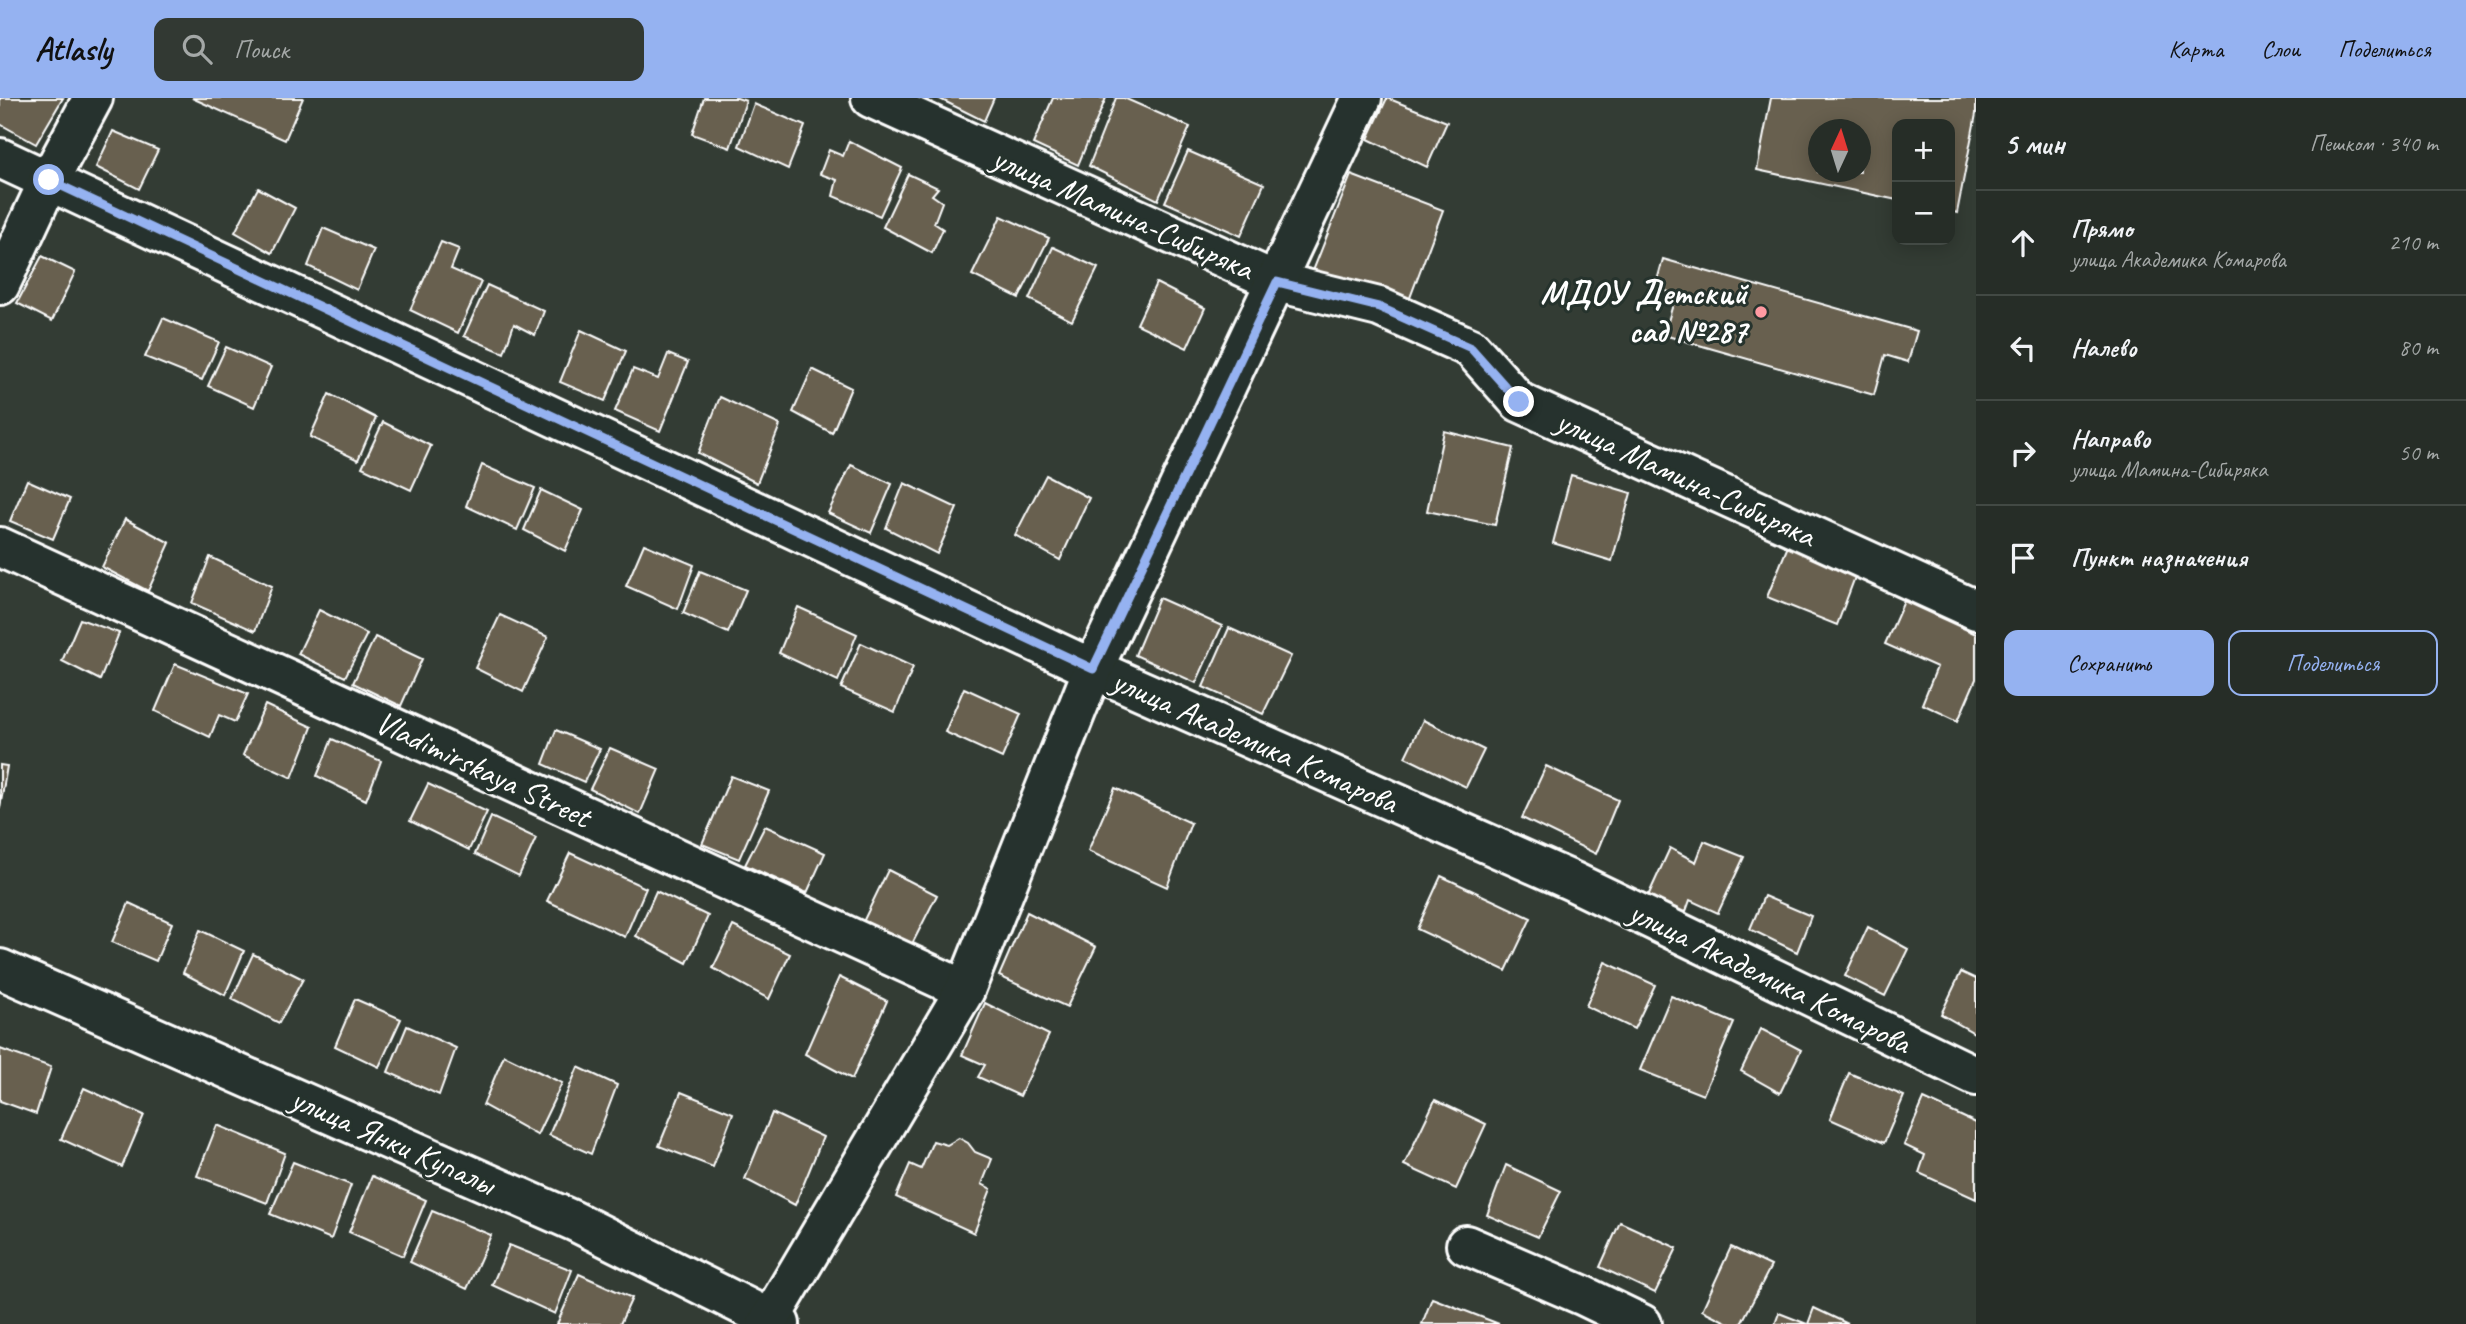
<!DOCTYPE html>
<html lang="ru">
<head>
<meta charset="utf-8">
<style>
	:root { --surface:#262d27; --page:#323933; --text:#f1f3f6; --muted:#a4a8a7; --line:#424944; --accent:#95b2f1 }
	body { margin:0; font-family:Caveat,sans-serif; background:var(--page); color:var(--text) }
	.controls { position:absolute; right:21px; top:21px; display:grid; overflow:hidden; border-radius:14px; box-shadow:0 4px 18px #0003 }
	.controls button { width:63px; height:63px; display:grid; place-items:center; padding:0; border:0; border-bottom:2px solid var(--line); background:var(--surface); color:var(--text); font:35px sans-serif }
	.compass { position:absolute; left:1808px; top:21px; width:63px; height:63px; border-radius:50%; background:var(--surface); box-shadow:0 4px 18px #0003; rotate:4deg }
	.stop { position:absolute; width:21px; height:21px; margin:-16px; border:5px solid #95b2f1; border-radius:50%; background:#fff }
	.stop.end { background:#95b2f1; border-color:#fff; box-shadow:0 2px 7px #0008 }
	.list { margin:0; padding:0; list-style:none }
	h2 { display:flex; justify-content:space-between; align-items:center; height:91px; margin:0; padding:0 28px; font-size:30px }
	h2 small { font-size:23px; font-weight:400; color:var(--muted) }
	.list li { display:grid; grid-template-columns:46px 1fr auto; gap:21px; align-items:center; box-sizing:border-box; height:105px; padding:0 28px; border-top:2px solid var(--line) }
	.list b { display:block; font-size:26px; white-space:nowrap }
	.list p { margin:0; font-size:23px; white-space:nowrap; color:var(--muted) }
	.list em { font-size:23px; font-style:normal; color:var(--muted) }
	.actions { display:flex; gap:14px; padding:21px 28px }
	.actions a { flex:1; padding:16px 0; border:2px solid var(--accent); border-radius:14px; text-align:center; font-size:24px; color:var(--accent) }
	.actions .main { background:var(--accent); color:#111 }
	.icon { flex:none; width:38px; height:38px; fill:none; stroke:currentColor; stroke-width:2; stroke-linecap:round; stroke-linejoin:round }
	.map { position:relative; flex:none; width:1976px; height:1226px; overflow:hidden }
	header { display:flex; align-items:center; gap:42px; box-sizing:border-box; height:98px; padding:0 35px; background:var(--accent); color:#111 }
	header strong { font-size:33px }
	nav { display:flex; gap:38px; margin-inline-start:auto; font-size:24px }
	.search { width:490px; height:63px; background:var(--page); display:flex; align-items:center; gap:18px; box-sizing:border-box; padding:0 24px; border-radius:14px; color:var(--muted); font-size:26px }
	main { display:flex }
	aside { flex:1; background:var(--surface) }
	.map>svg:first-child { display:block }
</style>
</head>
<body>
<header>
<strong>Atlasly</strong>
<div class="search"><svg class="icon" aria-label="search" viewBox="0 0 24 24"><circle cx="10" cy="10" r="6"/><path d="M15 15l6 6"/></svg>Поиск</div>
<nav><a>Карта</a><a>Слои</a><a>Поделиться</a></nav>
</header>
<main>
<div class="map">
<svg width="1976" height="1226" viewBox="0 0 1976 1226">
	<rect width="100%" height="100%" fill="#333c34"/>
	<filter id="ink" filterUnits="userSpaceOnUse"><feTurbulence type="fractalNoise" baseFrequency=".0143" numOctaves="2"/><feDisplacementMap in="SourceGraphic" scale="14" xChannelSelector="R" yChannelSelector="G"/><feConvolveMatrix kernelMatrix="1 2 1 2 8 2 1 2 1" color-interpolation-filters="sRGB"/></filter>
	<g filter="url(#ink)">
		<g fill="#67604f" stroke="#fff" stroke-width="2" fill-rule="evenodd">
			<polygon points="0,0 63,0 36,46 0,26"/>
			<polygon points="192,0 303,0 285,42"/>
			<polygon points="704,0 737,0 746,3 730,50 692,36"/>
			<polygon points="938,0 994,0 984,23"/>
			<polygon points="1053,0 1106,0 1078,67 1033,46"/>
			<polygon points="1116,0 1124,0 1190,29 1158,102 1089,68"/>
			<polygon points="1387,0 1447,24 1427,69 1368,41"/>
			<path d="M 1771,0 L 1976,0 L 1976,16 L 1957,115 L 1950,113 L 1950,26 L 1897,26 L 1897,102 L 1757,72 ZM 1818,32 L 1860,32 L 1860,74 L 1818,74 Z"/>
			<polygon points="754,6 805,28 788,71 739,48"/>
			<polygon points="113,33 158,52 139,91 96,69"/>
			<polygon points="849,43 902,70 880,118 833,98 837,82 820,76 829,52 843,58"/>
			<polygon points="1188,53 1264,86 1241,138 1165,104"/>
			<polygon points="908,76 938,90 932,97 942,104 934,125 943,131 932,155 883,129"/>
			<polygon points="1351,77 1443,112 1408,205 1313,173"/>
			<polygon points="258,90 295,110 272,155 235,134"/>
			<polygon points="1001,118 1049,140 1019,200 972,177"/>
			<polygon points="323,130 374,152 357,192 308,168"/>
			<polygon points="441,144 459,151 451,171 481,184 458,235 410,212"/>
			<polygon points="1053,149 1098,170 1072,223 1029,201"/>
			<polygon points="42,158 75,174 52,223 17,205"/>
			<polygon points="1663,161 1917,233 1908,264 1885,257 1874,297 1664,237 1676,196 1655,190"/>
			<polygon points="1156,185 1205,210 1187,250 1137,226"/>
			<polygon points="487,187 544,213 535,237 514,226 504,255 464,238"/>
			<polygon points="163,220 219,244 202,282 145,259"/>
			<polygon points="581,232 626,253 605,303 560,284"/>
			<polygon points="226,249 271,269 254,309 208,288"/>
			<polygon points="668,256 688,264 660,333 615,313 633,271 658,281"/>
			<polygon points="812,271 851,290 832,335 793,314"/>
			<polygon points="329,296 376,320 358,362 310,339"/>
			<polygon points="720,299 780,327 757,385 698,355"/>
			<polygon points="383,324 431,348 411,392 362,369"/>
			<polygon points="1444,333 1513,350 1495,427 1427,413"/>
			<polygon points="482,367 535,390 517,432 466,408"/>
			<polygon points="851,367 892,386 871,435 828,415"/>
			<polygon points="1046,377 1089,400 1060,462 1015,437"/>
			<polygon points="1571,377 1631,395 1612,463 1553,445"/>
			<polygon points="27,382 70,401 53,441 10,423"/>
			<polygon points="904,385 957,410 937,456 886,430"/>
			<polygon points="541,392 583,412 565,453 524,432"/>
			<polygon points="125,421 170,445 148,493 102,469"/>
			<polygon points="1790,443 1858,471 1837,527 1767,499"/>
			<polygon points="644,446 694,467 678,511 626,488"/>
			<polygon points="210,459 272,488 255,533 192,505"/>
			<polygon points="700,473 746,492 728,535 683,515"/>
			<polygon points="1159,500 1222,528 1196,585 1135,557"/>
			<polygon points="1904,503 1976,536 1976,581 1958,623 1922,606 1937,569 1885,546"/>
			<polygon points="798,509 857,536 838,583 779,555"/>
			<polygon points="319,512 367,536 345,579 298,556"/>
			<polygon points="500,517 548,539 523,594 475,570"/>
			<polygon points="80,521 119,535 100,582 62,563"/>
			<polygon points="1229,530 1291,558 1263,616 1203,589"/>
			<polygon points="375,539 422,561 401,608 353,585"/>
			<polygon points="861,545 913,569 895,614 841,590"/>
			<polygon points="175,566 248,596 235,624 219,617 210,639 155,613"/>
			<polygon points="964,590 1021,616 1002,660 945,634"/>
			<polygon points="265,607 312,629 292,680 243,657"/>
			<polygon points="1423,622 1484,652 1466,689 1405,659"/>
			<polygon points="556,632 600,651 584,684 543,666"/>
			<polygon points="332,641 381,663 366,702 317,678"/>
			<polygon points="610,650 659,671 640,716 590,691"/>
			<polygon points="0,667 7,668 0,710"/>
			<polygon points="1546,668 1618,702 1596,756 1522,720"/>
			<polygon points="731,678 769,693 739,761 702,746"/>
			<polygon points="428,686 487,714 469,752 410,723"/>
			<polygon points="1115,690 1191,725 1167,789 1088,753"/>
			<polygon points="491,719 536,740 519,778 475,756"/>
			<polygon points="765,728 825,755 807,795 745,767"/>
			<polygon points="1704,743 1744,759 1718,815 1690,802 1685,816 1648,798 1670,750 1696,764"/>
			<polygon points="570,755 646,790 625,839 547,803"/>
			<polygon points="888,772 937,797 908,854 861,828"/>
			<polygon points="1441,778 1531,820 1506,873 1417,831"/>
			<polygon points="656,793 708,818 687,865 636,838"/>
			<polygon points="1764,798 1811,818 1797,854 1750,831"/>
			<polygon points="129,805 172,825 156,863 112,844"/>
			<polygon points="1027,814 1096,849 1067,909 999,878"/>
			<polygon points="733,828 790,856 769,901 713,870"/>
			<polygon points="1868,829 1908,851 1885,898 1845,878"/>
			<polygon points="200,832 244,853 225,897 183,875"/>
			<polygon points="253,856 303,881 279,925 232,901"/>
			<polygon points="1605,864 1655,887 1634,931 1586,908"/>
			<polygon points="1961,874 1976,881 1976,936 1941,916"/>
			<polygon points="839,879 887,903 852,981 805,956"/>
			<polygon points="1671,898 1734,925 1703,997 1640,972"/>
			<polygon points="355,901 401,921 379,969 335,948"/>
			<polygon points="985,905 1049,937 1020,998 978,979 985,967 962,957"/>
			<polygon points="407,928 456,950 439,997 388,974"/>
			<polygon points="1761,931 1801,952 1780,995 1741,973"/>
			<polygon points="0,951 51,969 36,1016 0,1003"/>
			<polygon points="504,957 562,985 537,1037 483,1007"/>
			<polygon points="578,969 617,987 591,1056 549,1037"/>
			<polygon points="1849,975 1904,998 1884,1045 1830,1021"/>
			<polygon points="84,990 144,1017 122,1069 61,1041"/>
			<polygon points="681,994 733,1015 713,1069 659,1048"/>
			<polygon points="1924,1001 1976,1025 1976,1101 1919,1075 1925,1057 1904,1047"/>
			<polygon points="1435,1002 1486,1026 1456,1091 1404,1067"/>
			<polygon points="772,1015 823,1039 795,1107 745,1081"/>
			<polygon points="217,1027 285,1055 267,1105 197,1078"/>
			<polygon points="959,1040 968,1045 975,1054 992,1061 982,1086 991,1091 974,1135 896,1099 910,1066 921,1071 933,1043 947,1047"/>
			<polygon points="293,1064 351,1087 331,1141 270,1116"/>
			<polygon points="1506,1067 1561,1093 1538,1139 1487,1117"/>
			<polygon points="372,1078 426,1102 403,1158 349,1134"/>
			<polygon points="432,1113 491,1137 467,1191 410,1164"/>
			<polygon points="1620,1124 1677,1150 1655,1195 1600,1169"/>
			<polygon points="509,1147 572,1172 555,1216 492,1187"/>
			<polygon points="1731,1149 1771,1168 1741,1226 1730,1226 1702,1212"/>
			<polygon points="579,1176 632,1200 620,1226 557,1226"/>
			<polygon points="1432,1200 1499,1226 1422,1226"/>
			<polygon points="1814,1210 1848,1226 1808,1226"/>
			<polygon points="1779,1215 1807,1226 1775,1226"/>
		</g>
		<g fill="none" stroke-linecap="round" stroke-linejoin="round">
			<g stroke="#fff" stroke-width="44">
				<g id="street">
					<polyline points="871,0 1277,184 1379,209 1471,250 1519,304 1976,512"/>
					<polyline points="0,60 1093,571 1572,783 1976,978"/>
					<polyline points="0,187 49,82 93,0"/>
					<polyline points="0,449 965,892"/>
					<polyline points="0,871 574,1123 780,1226"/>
					<polyline points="1466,1147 1582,1197 1642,1226"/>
					<polyline points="767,1226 965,892 1093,571 1362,0"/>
				</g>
			</g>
			<use href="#street" stroke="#26332d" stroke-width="38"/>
		</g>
	</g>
	<g fill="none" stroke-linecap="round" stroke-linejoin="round" filter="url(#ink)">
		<polyline stroke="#95b2f1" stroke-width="9" points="49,82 1093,571 1277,184 1379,209 1471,250 1519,304"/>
	</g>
	<circle fill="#ff9aa2" stroke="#26332d" stroke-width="2.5" cx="1761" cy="214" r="7"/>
	<g text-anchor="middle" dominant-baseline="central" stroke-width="6" stroke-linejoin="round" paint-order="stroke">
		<g font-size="33" fill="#fff" stroke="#26332d">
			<text transform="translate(1123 115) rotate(24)">улица Мамина-Сибиряка</text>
			<text transform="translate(1686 380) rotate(25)">улица Мамина-Сибиряка</text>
			<text transform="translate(1255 643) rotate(24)">улица Академика Комарова</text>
			<text transform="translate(483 671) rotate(25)">Vladimirskaya Street</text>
			<text transform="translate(1770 879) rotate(26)">улица Академика Комарова</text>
			<text transform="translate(393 1043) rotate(24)">улица Янки Купалы</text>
		</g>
		<g font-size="33" font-weight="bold" fill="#fff" stroke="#26332d" text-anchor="end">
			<text x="1747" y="195">МДОУ Детский<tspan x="1747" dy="38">сад №287</tspan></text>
		</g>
	</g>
</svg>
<div class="controls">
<button>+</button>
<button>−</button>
</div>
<svg class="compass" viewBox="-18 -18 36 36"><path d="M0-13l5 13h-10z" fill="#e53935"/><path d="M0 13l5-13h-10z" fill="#a4a8a7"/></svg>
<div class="stop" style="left:49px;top:82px"></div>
<div class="stop end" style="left:1519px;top:304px"></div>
</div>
<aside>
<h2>5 мин<small>Пешком · 340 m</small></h2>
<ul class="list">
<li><svg class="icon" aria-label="ahead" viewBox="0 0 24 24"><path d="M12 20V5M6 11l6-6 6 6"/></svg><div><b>Прямо</b><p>улица Академика Комарова</p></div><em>210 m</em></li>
<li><svg class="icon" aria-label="left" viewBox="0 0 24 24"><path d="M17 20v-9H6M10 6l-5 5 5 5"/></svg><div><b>Налево</b></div><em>80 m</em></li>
<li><svg class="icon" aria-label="right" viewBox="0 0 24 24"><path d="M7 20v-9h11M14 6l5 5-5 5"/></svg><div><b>Направо</b><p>улица Мамина-Сибиряка</p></div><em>50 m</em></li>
<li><svg class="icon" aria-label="arrive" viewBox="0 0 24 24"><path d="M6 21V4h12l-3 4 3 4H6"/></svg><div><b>Пункт назначения</b></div></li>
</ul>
<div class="actions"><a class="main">Сохранить</a><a>Поделиться</a></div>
</aside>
</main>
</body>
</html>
